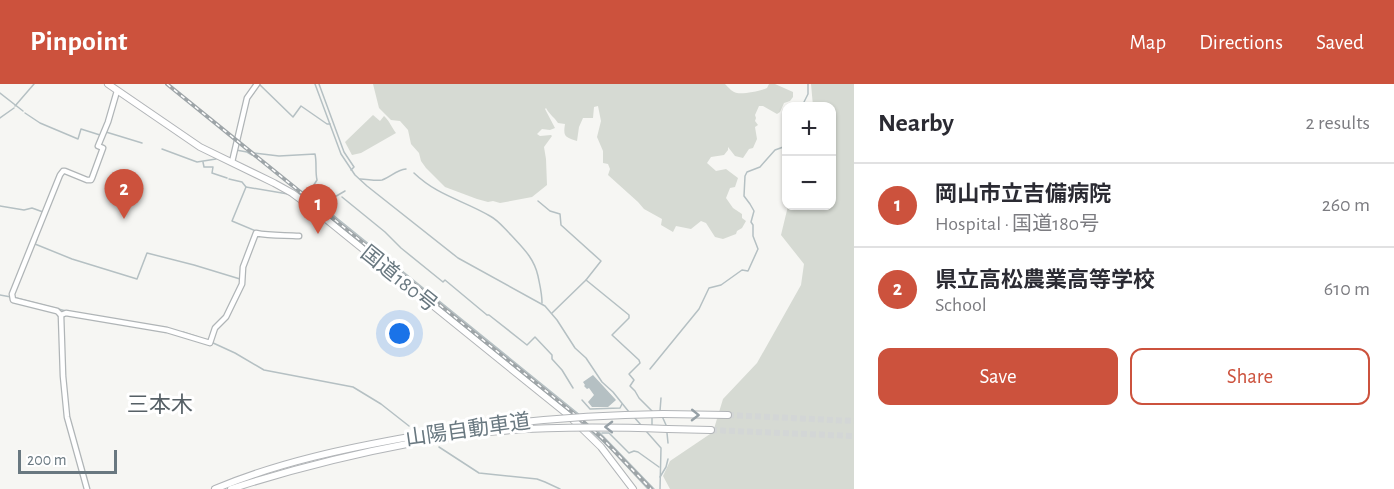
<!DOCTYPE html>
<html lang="en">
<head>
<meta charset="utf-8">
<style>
	:root { --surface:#fff; --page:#f2f2f3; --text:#2b2b33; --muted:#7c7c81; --line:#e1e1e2; --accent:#cc523d }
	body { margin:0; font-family:"Alegreya Sans","Noto Sans JP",sans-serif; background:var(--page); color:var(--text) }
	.controls { position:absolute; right:18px; top:18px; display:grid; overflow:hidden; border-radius:12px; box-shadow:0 2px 4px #0004 }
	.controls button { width:54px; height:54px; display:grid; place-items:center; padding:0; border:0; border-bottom:2px solid var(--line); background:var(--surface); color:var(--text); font:30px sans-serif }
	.scale { position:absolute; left:18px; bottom:15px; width:99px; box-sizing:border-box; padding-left:6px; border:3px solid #697880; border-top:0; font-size:16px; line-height:21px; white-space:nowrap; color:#697880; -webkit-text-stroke:4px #fff; paint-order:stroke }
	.you { position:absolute; left:400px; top:250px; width:21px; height:21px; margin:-15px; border:4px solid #fff; border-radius:50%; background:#1a73e8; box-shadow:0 0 0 9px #1a73e833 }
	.badge { display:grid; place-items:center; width:39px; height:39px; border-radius:50%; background:var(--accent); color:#fff; font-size:20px; font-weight:700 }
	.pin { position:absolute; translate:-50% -50px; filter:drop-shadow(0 2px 3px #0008) }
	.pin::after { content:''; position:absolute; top:32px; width:21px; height:18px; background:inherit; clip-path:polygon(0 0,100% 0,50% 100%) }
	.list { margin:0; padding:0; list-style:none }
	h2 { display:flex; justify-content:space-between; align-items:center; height:78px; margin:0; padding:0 24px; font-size:26px }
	h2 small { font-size:20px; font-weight:400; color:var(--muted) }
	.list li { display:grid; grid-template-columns:39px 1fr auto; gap:18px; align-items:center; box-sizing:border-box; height:84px; padding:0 24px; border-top:2px solid var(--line) }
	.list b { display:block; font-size:22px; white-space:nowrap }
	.list p { margin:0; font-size:20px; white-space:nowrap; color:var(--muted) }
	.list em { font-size:20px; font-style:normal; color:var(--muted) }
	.actions { display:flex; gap:12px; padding:18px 24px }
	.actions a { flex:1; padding:14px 0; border:2px solid var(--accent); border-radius:12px; text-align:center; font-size:21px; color:var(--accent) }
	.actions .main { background:var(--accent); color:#fff }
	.map { position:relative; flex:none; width:854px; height:405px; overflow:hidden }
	header { display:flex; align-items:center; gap:36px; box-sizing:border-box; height:84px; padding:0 30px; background:var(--accent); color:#fff }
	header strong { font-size:28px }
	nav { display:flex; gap:33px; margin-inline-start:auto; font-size:21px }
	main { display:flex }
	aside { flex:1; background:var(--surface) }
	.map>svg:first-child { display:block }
</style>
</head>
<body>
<header>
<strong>Pinpoint</strong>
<nav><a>Map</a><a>Directions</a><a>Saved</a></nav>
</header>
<main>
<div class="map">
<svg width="854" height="405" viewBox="0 0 854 405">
	<rect width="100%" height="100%" fill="#f6f6f3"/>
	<g fill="#d6dad3">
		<path d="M 373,0 L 725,0 C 729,4 732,8 737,9 C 745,10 760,7 767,4 L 769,0 L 775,0 L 793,8 L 793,13 L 790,17 L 784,19 L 780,28 L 777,30 L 763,22 L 759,22 L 755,31 L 756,34 L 755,37 L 758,41 L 755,43 L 757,55 L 753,64 L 749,65 L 743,74 L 735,72 L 728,63 L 728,66 L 724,71 L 711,73 L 707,79 L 716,87 L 726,85 L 738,94 L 735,103 L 730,104 L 726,114 L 733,124 L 742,130 L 742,134 L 746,137 L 742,144 L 737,147 L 736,150 L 723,155 L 715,153 L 706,139 L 701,137 L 691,145 L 676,142 L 673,148 L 661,141 L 662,135 L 644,125 L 638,118 L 608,91 L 610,85 L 608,80 L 603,79 L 603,67 L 597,53 L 601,37 L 598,22 L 594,23 L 593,34 L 583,34 L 579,43 L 577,57 C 565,53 563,53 565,40 L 558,39 C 554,33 550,31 546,24 L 545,25 L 555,44 L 550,46 L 542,45 L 537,50 L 540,52 L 551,51 L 552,52 L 544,63 L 546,75 L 547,101 L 532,113 L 500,119 L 493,117 L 488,118 L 477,115 L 445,103 L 426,84 L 421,77 L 419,69 L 411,60 L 408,46 L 400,37 L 391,36 L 379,24 Z"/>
		<polygon points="811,0 854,0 854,405 670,405 663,392 670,377 713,348 723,315 757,279 801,201 804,180 781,151 788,122 832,122 832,22 813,22"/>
		<path d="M 373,31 L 380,37 L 384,32 C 389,36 392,44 396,49 L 361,69 L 352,71 L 345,58 Z"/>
	</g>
	<polygon fill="#b5c0c3" points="593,291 616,316 608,323 592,323 588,318 594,311 589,304 587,305 584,302 585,301 583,298"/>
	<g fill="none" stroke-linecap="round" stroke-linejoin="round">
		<g stroke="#b5c0c3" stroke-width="1.5">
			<polyline points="259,0 293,33 301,22 327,40 330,40"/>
			<polyline points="315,0 341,70 355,91 367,102 458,174 545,222 557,236 575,264 586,274 602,298 613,308 629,328"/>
			<polyline points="319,0 344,68 354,83 351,86"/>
			<polyline points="0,9 23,27"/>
			<polyline points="15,22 34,0"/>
			<polyline points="802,22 808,10 808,0"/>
			<polyline points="25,29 40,39 78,55 81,45 100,51"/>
			<polyline points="0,34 14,24"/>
			<polyline points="106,48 142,59"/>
			<polyline points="162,65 197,78 216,75"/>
			<polyline points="236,66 247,68 252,71"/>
			<path d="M 254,69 L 279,72 L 315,70 C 317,79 315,87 317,96 L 308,110"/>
			<polyline points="203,78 204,83 213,83 212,89 227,94"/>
			<path d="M 414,89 C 438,112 463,116 490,132 C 498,136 504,144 511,151 C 523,164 534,174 538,192 C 540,202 542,209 542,219"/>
			<polyline points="229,95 242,98 246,103 288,110"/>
			<path d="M 360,95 C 368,95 374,97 382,96 C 391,93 396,86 406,85"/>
			<polyline points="246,103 232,137 256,147"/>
			<polyline points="300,111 304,107 307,110 581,332"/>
			<polyline points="342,113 385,148 401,164 443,198 445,196 487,231 489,231 527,261 535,253 552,271 552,275 562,286 573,304"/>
			<polyline points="315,116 326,118 345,107"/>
			<polyline points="538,117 550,127 560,130 561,141 601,177 586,196 552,229"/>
			<polyline points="0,122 24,126 32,124 43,128"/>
			<polyline points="37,155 35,160 72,175 137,195 147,169 194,181 240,195"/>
			<polyline points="586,196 629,231 629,234 612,251 639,276 640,279 629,290 634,296 630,302 635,307 639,314 653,328"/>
			<polyline points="0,211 11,213"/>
			<polyline points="16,214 66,227"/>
			<polyline points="183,248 198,253"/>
			<polyline points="211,258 235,269 264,286 353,303 381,320 409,342"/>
			<polyline points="650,285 699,225 709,204 721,201 742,186 748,187 758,165 753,152 753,141 751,138 754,127 750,120 744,112 745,92 747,88 760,83 775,66 786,62"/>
			<polyline points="582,316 590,325 620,324 622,320"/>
			<polyline points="660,327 661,314"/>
			<polyline points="662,332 666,341"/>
			<polyline points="634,333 641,341"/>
			<polyline points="652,343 652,333"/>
			<polyline points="590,346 610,364 648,405"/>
			<polyline points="598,347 654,405"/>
			<polyline points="646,347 661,364 660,405"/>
			<polyline points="602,349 609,349 629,369 634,367 638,368 659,383"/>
			<polyline points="667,349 668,359"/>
			<polyline points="439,363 479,389 537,395 545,398 560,405"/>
			<polyline points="660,393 666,383 668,375"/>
		</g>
		<g stroke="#d3d6d6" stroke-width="6" stroke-dasharray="6 3" stroke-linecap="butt">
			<polyline points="728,331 854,337"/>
			<polyline points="711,346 854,352"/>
		</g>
		<g stroke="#b0b5b7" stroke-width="7">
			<g id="major">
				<polyline points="232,78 247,14 257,0"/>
				<polyline points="61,231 57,227 13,216 12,210 60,91 63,87 65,87 87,96 91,96 92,94 103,64 98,62 108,38 117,7"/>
				<path d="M 61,231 L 66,229 L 167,246 L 210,259 L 215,244 L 226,233 L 242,200 L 243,183 L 256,149 C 270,152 284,151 299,152"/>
				<polyline points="61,231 63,292 67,333 87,405"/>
			</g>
		</g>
		<g stroke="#b2b5b8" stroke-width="8">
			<g id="highway">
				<polyline points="108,0 200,63 274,99 292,109 311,123 567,330 601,363 633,405"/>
				<polyline points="663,330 728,331"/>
				<polyline points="668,345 711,346"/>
				<path d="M 215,405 C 279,378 347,364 415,352"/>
				<path d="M 231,405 C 292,385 353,370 417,358"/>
			</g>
		</g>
		<use href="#major" stroke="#fff" stroke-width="4.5"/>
		<use href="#highway" stroke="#fff" stroke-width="6"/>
		<g stroke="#9ea5a8" stroke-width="4">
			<polyline id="rail" points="167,0 572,328 602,354 651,405"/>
		</g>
		<use href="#rail" stroke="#fff" stroke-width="1.5" stroke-dasharray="4.5" stroke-linecap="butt"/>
		<g stroke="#b2b5b8" stroke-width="8" stroke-linecap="butt">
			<g id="highway-bridge">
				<path d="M 415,352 C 497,339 580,331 663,330"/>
				<path d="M 417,358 C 444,354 472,349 500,347 C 556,342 611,343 668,345"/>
			</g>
		</g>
		<use href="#highway-bridge" stroke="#fff" stroke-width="6"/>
	</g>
	<defs><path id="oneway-chevron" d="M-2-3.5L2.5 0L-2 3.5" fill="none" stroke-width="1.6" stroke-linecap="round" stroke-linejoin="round" transform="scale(1.5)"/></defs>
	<g stroke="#96a0a6">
		<use href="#oneway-chevron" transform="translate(695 331) rotate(1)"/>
		<use href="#oneway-chevron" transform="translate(609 343) rotate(-179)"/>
	</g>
	<g text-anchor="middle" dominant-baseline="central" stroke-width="6" stroke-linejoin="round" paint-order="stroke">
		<g font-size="21" fill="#697880" stroke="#fff">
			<text transform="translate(399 195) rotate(39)">国道180号</text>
			<text transform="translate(468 346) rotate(-8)">山陽自動車道</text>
		</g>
		<g font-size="22" fill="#566066" stroke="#fff">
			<text x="160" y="321">三本木</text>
		</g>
	</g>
</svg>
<div class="controls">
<button>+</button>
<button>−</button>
</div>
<div class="scale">200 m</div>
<div class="you"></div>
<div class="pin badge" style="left:318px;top:150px">1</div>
<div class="pin badge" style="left:124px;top:135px">2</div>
</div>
<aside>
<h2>Nearby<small>2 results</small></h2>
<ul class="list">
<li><span class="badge">1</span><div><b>岡山市立吉備病院</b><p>Hospital · 国道180号</p></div><em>260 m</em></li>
<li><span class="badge">2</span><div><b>県立高松農業高等学校</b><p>School</p></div><em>610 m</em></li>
</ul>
<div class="actions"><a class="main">Save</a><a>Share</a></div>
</aside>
</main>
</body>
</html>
